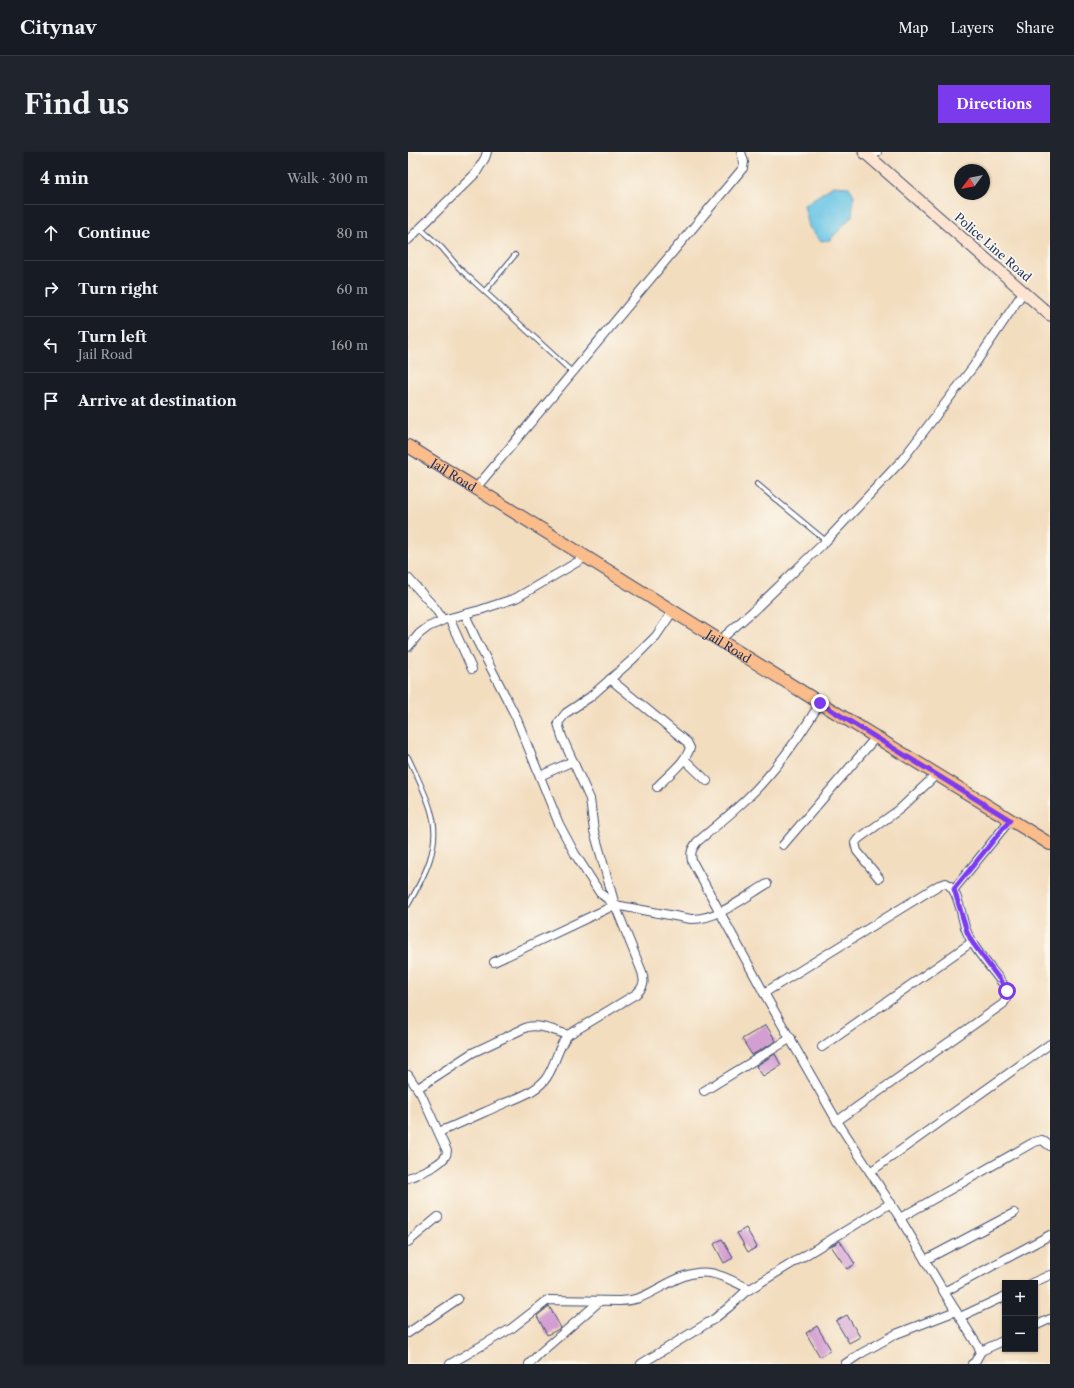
<!DOCTYPE html>
<html lang="en">
<head>
<meta charset="utf-8">
<style>
	:root { --surface:#171b24; --page:#20242c; --text:#f1f3f6; --muted:#9ea1a6; --line:#363941; --accent:#7c3aed }
	body { margin:0; font-family:"Libre Caslon Text",serif; background:var(--page); color:var(--text) }
	.controls { position:absolute; right:12px; bottom:12px; display:grid; overflow:hidden; border-radius:0px; box-shadow:0 1px 3px #0004 }
	.controls button { width:36px; height:36px; display:grid; place-items:center; padding:0; border:0; border-bottom:1px solid var(--line); background:var(--surface); color:var(--text); font:20px sans-serif }
	.compass { position:absolute; left:546px; top:12px; width:36px; height:36px; border-radius:50%; background:var(--surface); box-shadow:0 1px 3px #0004; rotate:238deg }
	.stop { position:absolute; width:12px; height:12px; margin:-9px; border:3px solid #7c3aed; border-radius:50%; background:#fff }
	.stop.end { background:#7c3aed; border-color:#fff; box-shadow:0 1px 4px #0008 }
	.list { margin:0; padding:0; list-style:none }
	h2 { display:flex; justify-content:space-between; align-items:center; height:52px; margin:0; padding:0 16px; font-size:17px }
	h2 small { font-size:13px; font-weight:400; color:var(--muted) }
	.list li { display:grid; grid-template-columns:26px 1fr auto; gap:12px; align-items:center; box-sizing:border-box; height:56px; padding:0 16px; border-top:1px solid var(--line) }
	.list b { display:block; font-size:15px; white-space:nowrap }
	.list p { margin:0; font-size:13px; white-space:nowrap; color:var(--muted) }
	.list em { font-size:13px; font-style:normal; color:var(--muted) }
	.icon { flex:none; width:22px; height:22px; fill:none; stroke:currentColor; stroke-width:2; stroke-linecap:round; stroke-linejoin:round }
	.map { position:relative; flex:none; width:642px; height:1212px; overflow:hidden; border-radius:0px }
	header { display:flex; align-items:center; gap:24px; box-sizing:border-box; height:56px; padding:0 20px; background:var(--surface); border-bottom:1px solid var(--line) }
	header strong { font-size:19px }
	nav { display:flex; gap:22px; margin-inline-start:auto; font-size:14px }
	.intro { display:flex; align-items:center; justify-content:space-between; box-sizing:border-box; height:96px; padding:0 24px }
	h1 { margin:0; font-size:28px }
	.button { padding:10px 18px; border-radius:0px; background:var(--accent); color:#fff; font-size:14px; font-weight:700 }
	main { display:flex; gap:24px; padding:0 24px }
	aside { flex:1; background:var(--surface); border-radius:0px; box-shadow:0 1px 3px #0004 }
	.map>svg:first-child { display:block }
</style>
</head>
<body>
<header>
<strong>Citynav</strong>
<nav><a>Map</a><a>Layers</a><a>Share</a></nav>
</header>
<div class="intro"><h1>Find us</h1><a class="button">Directions</a></div>
<main>
<aside>
<h2>4 min<small>Walk · 300 m</small></h2>
<ul class="list">
<li><svg class="icon" aria-label="ahead" viewBox="0 0 24 24"><path d="M12 20V5M6 11l6-6 6 6"/></svg><div><b>Continue</b></div><em>80 m</em></li>
<li><svg class="icon" aria-label="right" viewBox="0 0 24 24"><path d="M7 20v-9h11M14 6l5 5-5 5"/></svg><div><b>Turn right</b></div><em>60 m</em></li>
<li><svg class="icon" aria-label="left" viewBox="0 0 24 24"><path d="M17 20v-9H6M10 6l-5 5 5 5"/></svg><div><b>Turn left</b><p>Jail Road</p></div><em>160 m</em></li>
<li><svg class="icon" aria-label="arrive" viewBox="0 0 24 24"><path d="M6 21V4h12l-3 4 3 4H6"/></svg><div><b>Arrive at destination</b></div></li>
</ul>
</aside>
<div class="map">
<svg width="642" height="1212" viewBox="0 0 642 1212">
	<rect width="100%" height="100%" fill="#fbf7ec"/>
	<filter id="ink" filterUnits="userSpaceOnUse"><feTurbulence type="fractalNoise" baseFrequency=".025" numOctaves="2"/><feDisplacementMap in="SourceGraphic" scale="8" xChannelSelector="R" yChannelSelector="G"/><feConvolveMatrix kernelMatrix="1 2 1 2 8 2 1 2 1" color-interpolation-filters="sRGB"/></filter>
	<filter id="wash" filterUnits="userSpaceOnUse"><feTurbulence type="fractalNoise" baseFrequency=".012" numOctaves="4" result="noise"/><feDisplacementMap in="SourceGraphic" scale="16" xChannelSelector="R" yChannelSelector="G"/><feGaussianBlur stdDeviation="0.9" result="paint"/><feColorMatrix in="noise" values="0 0 0 0 0 0 0 0 0 0 0 0 0 0 0 0 0 1.4 0 .05"/><feComposite in="paint" operator="in"/></filter>
	<g filter="url(#wash)">
		<rect width="100%" height="100%" fill="#f3ddbf"/>
		<polygon fill="#67c4e5" stroke="#417aa2" points="425,34 441,35 446,43 444,64 422,88 413,89 401,75 396,53"/>
		<g id="blocks">
			<g fill="#d39ed2">
				<polygon points="358,873 368,889 344,903 334,887"/>
				<polygon points="367,902 373,913 355,924 348,914"/>
				<polygon points="338,1076 349,1095 340,1100 329,1081"/>
				<polygon points="314,1087 325,1106 316,1111 306,1092"/>
				<polygon points="432,1089 447,1112 439,1117 423,1094"/>
				<polygon points="141,1154 153,1176 139,1183 129,1164"/>
				<polygon points="439,1163 452,1185 441,1191 428,1169"/>
				<polygon points="409,1174 423,1198 412,1205 398,1181"/>
			</g>
		</g>
	</g>
	<g filter="url(#ink)">
		<use href="#blocks" fill-opacity="0" stroke="#3b496d" stroke-width="1"/>
		<g fill="none" stroke-linecap="round" stroke-linejoin="round">
			<g stroke="#3b496d" stroke-width="6">
				<g id="lane">
					<polyline points="12,76 34,96 51,116 164,220"/>
					<polyline points="77,139 107,103"/>
					<polyline points="349,332 418,389"/>
					<path d="M 0,605 C 8,623 18,641 23,659 C 34,693 16,725 0,753"/>
				</g>
			</g>
			<g stroke="#3b496d" stroke-width="10">
				<g id="street">
					<polyline points="463,6 469,0"/>
					<polyline points="0,88 68,21 77,6 79,0"/>
					<polyline points="68,336 335,16 336,10 333,0"/>
					<polyline points="0,426 27,456 35,468"/>
					<path d="M 57,462 L 67,485 L 108,565 L 151,672 L 167,702 L 192,741 L 207,753 L 283,767 C 309,768 337,745 359,732"/>
					<polyline points="41,466 64,517"/>
					<polyline points="312,488 344,460 418,389 494,308 565,215 616,139"/>
					<polyline points="0,495 11,482 20,475 38,467 72,458 108,446 178,405"/>
					<path d="M 202,527 L 279,590 L 282,596 C 277,611 260,623 249,635"/>
					<path d="M 412,551 C 397,576 380,601 361,623 C 340,648 314,669 289,690 C 284,697 282,700 284,709 L 356,841 L 429,969 L 492,1066 L 626,990 L 634,988 L 642,994"/>
					<polyline points="276,607 299,629"/>
					<polyline points="132,624 165,609"/>
					<polyline points="375,693 468,585"/>
					<polyline points="471,726 449,699 447,691 450,687 492,657 529,622"/>
					<polyline points="546,737 602,668"/>
					<polyline points="86,810 207,753"/>
					<path d="M 356,841 L 531,733 L 538,731 C 550,737 553,762 557,775 C 564,796 582,814 595,832 C 600,840 601,844 595,852 L 429,969"/>
					<polyline points="414,895 564,790"/>
					<path d="M 0,923 L 13,942 L 39,999 C 39,1012 11,1021 0,1026"/>
					<path d="M 10,936 L 64,901 L 119,875 C 132,872 148,879 160,883"/>
					<polyline points="296,939 383,886"/>
					<path d="M 31,980 C 51,972 70,963 90,954 C 106,947 124,942 136,929 C 148,915 148,896 160,883 L 228,842 C 236,835 237,830 234,820 L 207,753 L 186,679 L 182,647 L 154,585 L 150,571 L 158,561 L 182,545 L 224,508 L 248,484 L 265,459"/>
					<polyline points="462,1020 642,892"/>
					<polyline points="492,1066 536,1140 573,1199 597,1188"/>
					<polyline points="0,1090 30,1065"/>
					<polyline points="517,1108 606,1061"/>
					<polyline points="624,1131 642,1123"/>
					<polyline points="536,1140 642,1083"/>
					<polyline points="552,1165 597,1144"/>
					<polyline points="627,1174 642,1167"/>
					<polyline points="0,1181 50,1147"/>
					<path d="M 42,1212 L 104,1176 L 140,1148 L 212,1149 C 218,1149 225,1148 231,1146 C 254,1137 276,1117 302,1121 C 316,1123 330,1132 342,1137"/>
					<polyline points="121,1212 132,1201 192,1149"/>
					<polyline points="233,1212 306,1167 321,1155 337,1140 483,1051"/>
					<polyline points="437,1212 452,1202 488,1182 548,1159"/>
					<polyline points="564,1212 567,1210 573,1199"/>
				</g>
			</g>
			<g stroke="#3b496d" stroke-width="13">
				<polyline id="secondary" points="456,0 642,163"/>
			</g>
			<g stroke="#3b496d" stroke-width="14">
				<g id="primary">
					<path id="s1" d="M 0,294 L 409,549 L 642,692"/>
				</g>
			</g>
			<use href="#lane" stroke="#fff" stroke-width="4"/>
			<use href="#street" stroke="#fff" stroke-width="8"/>
			<use href="#secondary" stroke="#fde4d0" stroke-width="11"/>
			<use href="#primary" stroke="#f9bc8a" stroke-width="12"/>
		</g>
	</g>
	<g fill="none" stroke-linecap="round" stroke-linejoin="round" filter="url(#ink)">
		<polyline stroke="#7c3aed" stroke-width="5" points="412,551 602,668 546,737 559,780 564,790 595,832 599,839"/>
	</g>
	<g text-anchor="middle" dominant-baseline="central" stroke-width="3.5" stroke-linejoin="round" paint-order="stroke">
		<g font-size="12" fill="#1b2f5e" stroke="#fbf7ec">
			<text transform="translate(585 95) rotate(41)">Police Line Road</text>
			<text stroke="none"><textPath href="#s1" startOffset="54">Jail Road</textPath></text>
			<text stroke="none"><textPath href="#s1" startOffset="378">Jail Road</textPath></text>
		</g>
	</g>
</svg>
<div class="controls">
<button>+</button>
<button>−</button>
</div>
<svg class="compass" viewBox="-18 -18 36 36"><path d="M0-13l5 13h-10z" fill="#e53935"/><path d="M0 13l5-13h-10z" fill="#9ea1a6"/></svg>
<div class="stop" style="left:599px;top:839px"></div>
<div class="stop end" style="left:412px;top:551px"></div>
</div>
</main>
</body>
</html>
